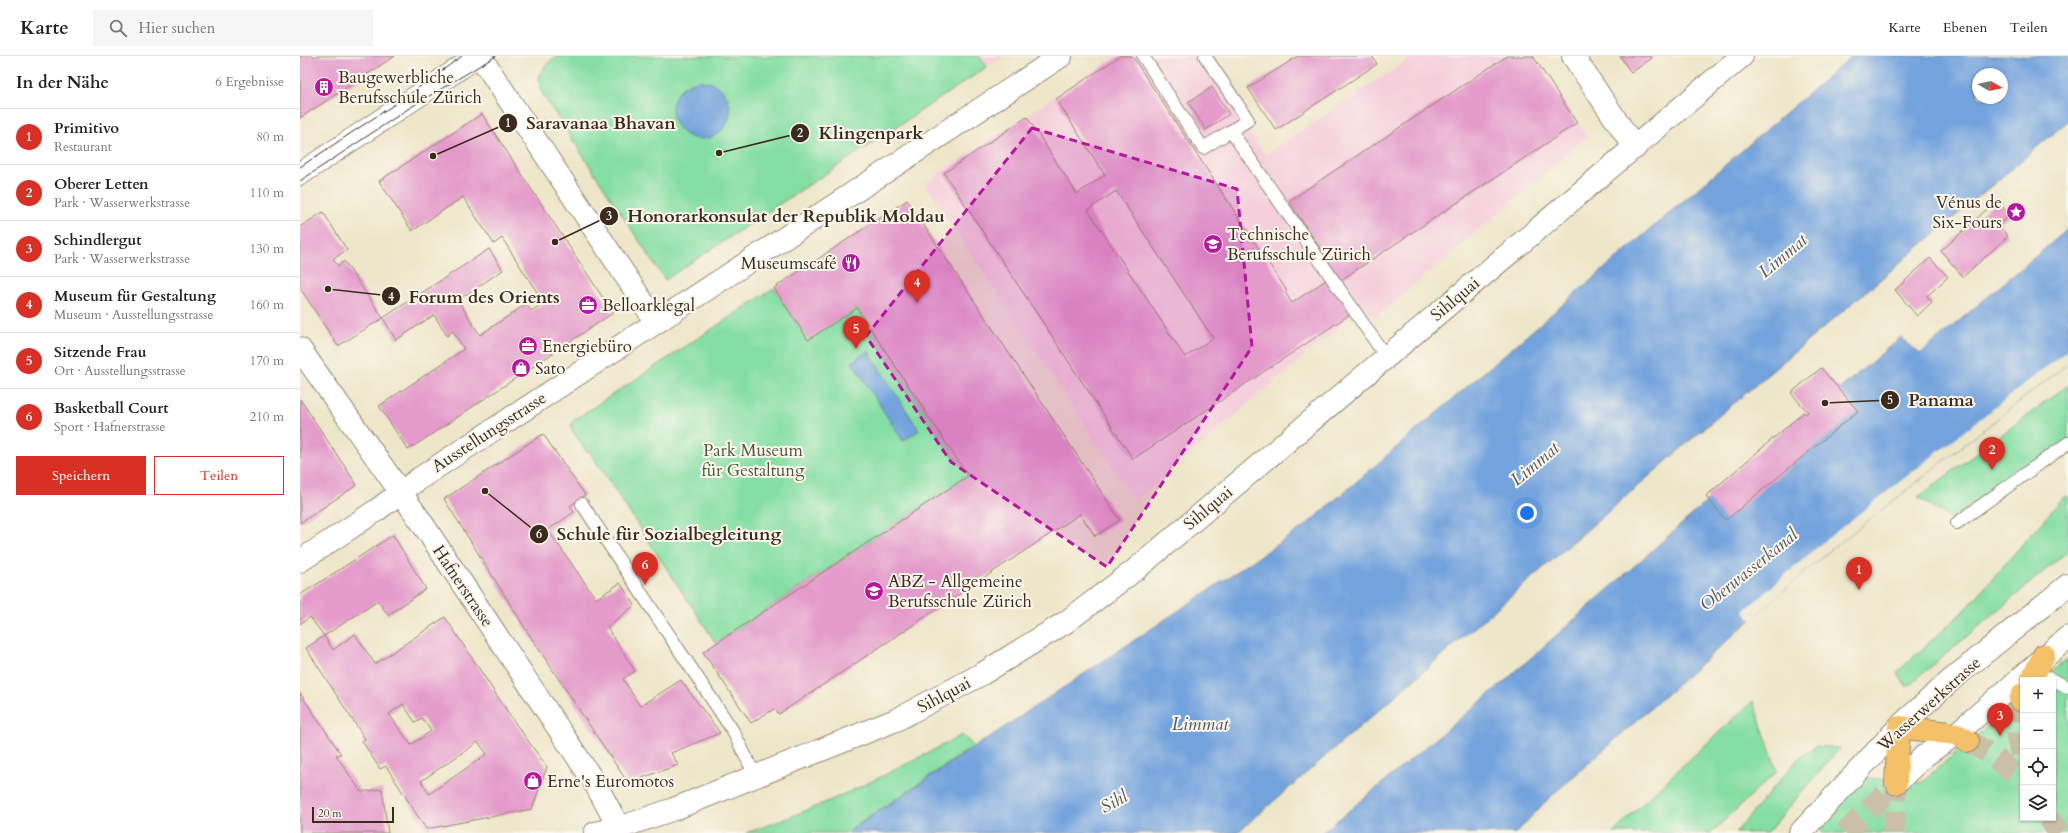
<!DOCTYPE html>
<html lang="de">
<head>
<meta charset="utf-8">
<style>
	:root { --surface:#fff; --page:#f6f6f6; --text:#222; --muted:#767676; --line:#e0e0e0; --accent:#d93025 }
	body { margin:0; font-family:Cardo,serif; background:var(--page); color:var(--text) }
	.controls { position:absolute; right:12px; bottom:12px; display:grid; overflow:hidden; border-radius:0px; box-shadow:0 1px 3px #0004 }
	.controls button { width:36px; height:36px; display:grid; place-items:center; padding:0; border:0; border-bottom:1px solid var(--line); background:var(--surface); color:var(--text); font:20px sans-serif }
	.compass { position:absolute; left:1672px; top:12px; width:36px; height:36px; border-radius:50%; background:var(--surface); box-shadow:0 1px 3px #0004; rotate:99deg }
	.scale { position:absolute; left:12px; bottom:10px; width:82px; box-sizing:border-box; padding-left:4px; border:2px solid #3b2a1e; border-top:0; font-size:11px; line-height:14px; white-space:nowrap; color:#3b2a1e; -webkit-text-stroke:3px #fbf7ec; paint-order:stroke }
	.you { position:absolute; left:1227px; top:457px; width:14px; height:14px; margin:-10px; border:3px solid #fff; border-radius:50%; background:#1a73e8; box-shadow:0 0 0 6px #1a73e833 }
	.badge { display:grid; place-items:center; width:26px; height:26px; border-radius:50%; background:var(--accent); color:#fff; font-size:13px; font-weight:700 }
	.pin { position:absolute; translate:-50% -33px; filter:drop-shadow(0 1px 2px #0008) }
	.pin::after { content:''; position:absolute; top:21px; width:14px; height:12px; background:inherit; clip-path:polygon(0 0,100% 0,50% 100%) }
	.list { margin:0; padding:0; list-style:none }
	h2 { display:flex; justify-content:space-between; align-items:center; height:52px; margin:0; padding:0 16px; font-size:17px }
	h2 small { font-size:13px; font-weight:400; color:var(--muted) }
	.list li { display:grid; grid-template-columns:26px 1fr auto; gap:12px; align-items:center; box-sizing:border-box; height:56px; padding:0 16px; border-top:1px solid var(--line) }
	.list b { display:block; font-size:15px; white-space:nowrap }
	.list p { margin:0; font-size:13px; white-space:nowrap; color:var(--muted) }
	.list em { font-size:13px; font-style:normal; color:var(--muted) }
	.actions { display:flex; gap:8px; padding:12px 16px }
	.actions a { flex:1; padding:9px 0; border:1px solid var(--accent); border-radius:0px; text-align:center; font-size:14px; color:var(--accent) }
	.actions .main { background:var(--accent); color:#fff }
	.icon { flex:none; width:22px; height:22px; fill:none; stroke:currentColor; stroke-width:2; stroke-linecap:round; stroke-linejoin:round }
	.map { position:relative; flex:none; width:1768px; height:777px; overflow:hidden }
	header { display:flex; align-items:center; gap:24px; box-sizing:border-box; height:56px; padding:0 20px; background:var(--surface); border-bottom:1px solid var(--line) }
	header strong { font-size:19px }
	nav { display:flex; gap:22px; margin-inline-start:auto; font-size:14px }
	.search { width:280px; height:36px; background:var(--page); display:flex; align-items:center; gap:10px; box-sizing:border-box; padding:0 14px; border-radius:0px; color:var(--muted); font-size:15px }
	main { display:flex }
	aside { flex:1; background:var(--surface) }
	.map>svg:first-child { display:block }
</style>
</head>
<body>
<header>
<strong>Karte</strong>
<div class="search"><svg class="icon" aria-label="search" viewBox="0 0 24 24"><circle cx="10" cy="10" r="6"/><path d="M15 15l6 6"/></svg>Hier suchen</div>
<nav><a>Karte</a><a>Ebenen</a><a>Teilen</a></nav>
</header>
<main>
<aside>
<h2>In der Nähe<small>6 Ergebnisse</small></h2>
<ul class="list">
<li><span class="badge">1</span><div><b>Primitivo</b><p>Restaurant</p></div><em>80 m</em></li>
<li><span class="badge">2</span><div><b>Oberer Letten</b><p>Park · Wasserwerkstrasse</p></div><em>110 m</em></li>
<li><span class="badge">3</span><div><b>Schindlergut</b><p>Park · Wasserwerkstrasse</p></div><em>130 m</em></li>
<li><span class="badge">4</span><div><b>Museum für Gestaltung</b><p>Museum · Ausstellungsstrasse</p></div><em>160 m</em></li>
<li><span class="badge">5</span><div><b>Sitzende Frau</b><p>Ort · Ausstellungsstrasse</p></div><em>170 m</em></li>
<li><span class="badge">6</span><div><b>Basketball Court</b><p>Sport · Hafnerstrasse</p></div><em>210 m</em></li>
</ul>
<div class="actions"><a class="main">Speichern</a><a>Teilen</a></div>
</aside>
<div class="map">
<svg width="1768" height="777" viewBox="0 0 1768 777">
	<rect width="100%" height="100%" fill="#fbf7ec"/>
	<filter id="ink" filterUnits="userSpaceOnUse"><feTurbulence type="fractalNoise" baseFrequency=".025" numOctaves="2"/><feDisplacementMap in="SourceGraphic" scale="8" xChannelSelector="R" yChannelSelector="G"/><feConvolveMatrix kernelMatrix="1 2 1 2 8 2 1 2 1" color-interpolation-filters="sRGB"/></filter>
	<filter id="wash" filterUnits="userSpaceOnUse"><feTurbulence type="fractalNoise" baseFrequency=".012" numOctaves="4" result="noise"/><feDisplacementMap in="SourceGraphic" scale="16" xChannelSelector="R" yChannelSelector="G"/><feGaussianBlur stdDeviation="0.9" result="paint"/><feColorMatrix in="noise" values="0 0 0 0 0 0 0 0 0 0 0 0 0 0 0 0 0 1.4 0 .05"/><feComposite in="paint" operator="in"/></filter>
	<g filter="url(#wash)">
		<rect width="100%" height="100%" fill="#eee6c9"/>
		<g fill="#f5cfdb">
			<polygon points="679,0 704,0 687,11"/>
			<polygon points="816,0 900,0 965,99 1114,0 1233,0 1287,81 1074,263 1064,249 835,445 624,127"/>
		</g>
		<g fill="#84dea3" stroke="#608460">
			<path d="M 257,0 L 679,0 L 687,11 L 365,224 L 243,39 C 234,22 242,10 257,0 Z"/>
			<polygon points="474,232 508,283 557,252 668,420 416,587 289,395 287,396 272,374 271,369 274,364"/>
			<polygon points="1768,329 1768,387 1657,467 1618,441"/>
			<polygon points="1768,440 1768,495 1607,631 1597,616 1666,553 1762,443"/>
			<polygon points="1768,602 1768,777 1523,777 1512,761 1551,720 1620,727 1723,640 1723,762 1753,762 1753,624 1742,624"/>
			<polygon points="1453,645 1477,715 1411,777 1313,777 1349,741"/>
			<path d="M 662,679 L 674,690 L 546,777 L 446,777 C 521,752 593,716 662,679 Z"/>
			<polygon points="1516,690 1540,692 1467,777 1435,777 1499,702"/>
		</g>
		<g fill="#73a3dd" stroke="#57667e" fill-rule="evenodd">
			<path d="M 1552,0 L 1768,0 L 1768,65 L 1414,364 L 937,777 L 546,777 L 1005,470 ZM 1678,18 L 1702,18 L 1702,42 L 1678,42 Z"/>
			<circle cx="401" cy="54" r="29"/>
			<polygon points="1768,173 1768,307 1524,499 1248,743 1216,777 1022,777 1197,632 1418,436 1601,281 1620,298"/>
			<polygon points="568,295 619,374 603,385 552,306"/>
		</g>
		<polygon fill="#eee6c9" points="1768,294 1768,307 1524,499 1451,564 1444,555 1523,486"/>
		<g id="blocks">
			<g fill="#e49bcb" fill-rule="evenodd">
				<polygon points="0,0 95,0 0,62"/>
				<path d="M 820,0 L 832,0 L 987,235 L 985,236 L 992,247 L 1029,222 L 1052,257 L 833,403 L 644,117 L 727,61 L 777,138 L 805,119 L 756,43 ZM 816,135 L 913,282 L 885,301 L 788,154 Z"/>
				<polygon points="998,0 1072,0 1077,8 976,74 948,32"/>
				<polygon points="1207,0 1233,0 1277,67 1041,224 989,145"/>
				<polygon points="1320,0 1351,0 1352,2 1331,17"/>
				<polygon points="912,31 929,58 906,74 888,46"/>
				<polygon points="182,58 313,257 108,394 79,350 164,293 153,275 147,280 134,259 96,284 83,262 38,290 0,232 0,171 23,156 47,194 33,203 38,210 44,205 83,262 189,193 203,214 158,244 180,279 226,248 231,255 244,247 202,182 194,188 163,141 112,175 79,125"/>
				<polygon points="607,144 820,464 795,480 780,458 479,658 474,653 451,667 403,596 668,420 557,252 508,284 474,232"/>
				<polygon points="1697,144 1710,159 1698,169 1708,180 1663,221 1641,195"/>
				<polygon points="1630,202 1648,221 1627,240 1632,246 1617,260 1595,234"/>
				<polygon points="1521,312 1558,355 1426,464 1406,440 1504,356 1506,358 1508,356 1491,337"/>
				<polygon points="0,343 57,429 0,467"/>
				<polygon points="243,378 285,439 270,450 274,456 248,474 296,543 320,527 335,549 307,571 335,615 323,623 340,650 381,624 420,677 371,697 378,709 328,727 232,583 144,443"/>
				<polygon points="93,479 126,533 88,559 78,545 24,580 10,561 0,568 0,539"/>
				<path d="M 145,561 L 213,664 L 247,711 L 232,753 L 126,773 L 86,710 L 80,713 L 62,685 L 65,683 L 6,592 L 24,580 L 33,594 L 55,578 L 75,608 ZM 103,648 L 115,666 L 122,662 L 131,675 L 111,689 L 89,658 ZM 178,686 L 187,698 L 129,738 L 121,725 Z"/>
				<polygon points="0,637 41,698 36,699 61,736 82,733 88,777 0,777"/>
			</g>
		</g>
	</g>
	<g filter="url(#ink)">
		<use href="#blocks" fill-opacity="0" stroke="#948874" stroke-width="1"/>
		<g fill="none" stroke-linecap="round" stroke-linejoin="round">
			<polyline stroke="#cac0a7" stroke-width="22" stroke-dasharray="22 11" stroke-linecap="butt" points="1545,777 1596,727"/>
			<g stroke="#cac0a7" stroke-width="22" stroke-dasharray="22 11" stroke-linecap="butt">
				<polyline points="1720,644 1717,681 1723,708"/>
				<polyline points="1668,685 1692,699 1723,725"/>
				<polyline points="1749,762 1759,777"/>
				<polyline points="1594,777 1596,727"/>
			</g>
			<g stroke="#948874" stroke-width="14">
				<g id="service">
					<polyline points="843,0 903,92 931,75"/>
					<polyline points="905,0 948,64 931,75 1086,301"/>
					<polyline points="282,448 433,675 456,721"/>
					<polyline points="1657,467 1768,387"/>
					<polyline points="1735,616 1768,631"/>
				</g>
			</g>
			<g stroke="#948874" stroke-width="24">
				<g id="minor">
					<polyline points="180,0 356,266"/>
					<polyline points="1273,0 1335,92"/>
					<polyline points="0,118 178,0"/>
					<polyline points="0,293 120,464 296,729 319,772"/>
					<polyline points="0,505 77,454 120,422 761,0"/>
				</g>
			</g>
			<g stroke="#948874" stroke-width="24">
				<g id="tertiary">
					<polyline points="1596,727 1624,700 1656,678 1768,581"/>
					<polyline points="295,777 319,772 374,753 596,664 682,618 766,566 835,514 1442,0"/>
					<polyline points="1500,777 1599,671 1650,625 1768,529"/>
				</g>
			</g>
			<g stroke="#948874" stroke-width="24">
				<g id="trunk">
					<polyline points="1731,624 1744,599"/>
					<polyline points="1720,644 1723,638"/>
					<polyline points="1596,727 1599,671 1656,678 1668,685"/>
				</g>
			</g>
			<use href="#service" stroke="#fff" stroke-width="12"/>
			<use href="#minor" stroke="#fff" stroke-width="22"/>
			<use href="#tertiary" stroke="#fff" stroke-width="22"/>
			<use href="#trunk" stroke="#f4c16a" stroke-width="22"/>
			<g stroke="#3b2a1e" stroke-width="1">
				<polyline points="0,111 104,42 162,0"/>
				<polyline points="0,125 111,51 196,0"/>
			</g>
		</g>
	</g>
	<path fill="#b5179e" fill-opacity="0.2" stroke="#b5179e" stroke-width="3" stroke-dasharray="8 5" stroke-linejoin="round" d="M 732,72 L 937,133 L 952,291 L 807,511 L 651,406 L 566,280 Z"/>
	<defs>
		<g id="building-disc" transform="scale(1)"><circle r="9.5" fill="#b5179e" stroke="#fbf7ec"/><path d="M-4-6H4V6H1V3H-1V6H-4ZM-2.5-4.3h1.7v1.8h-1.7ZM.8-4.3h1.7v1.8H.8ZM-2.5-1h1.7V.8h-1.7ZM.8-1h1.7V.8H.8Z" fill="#fff"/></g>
		<g id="sight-disc" transform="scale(1)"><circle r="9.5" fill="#b5179e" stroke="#fbf7ec"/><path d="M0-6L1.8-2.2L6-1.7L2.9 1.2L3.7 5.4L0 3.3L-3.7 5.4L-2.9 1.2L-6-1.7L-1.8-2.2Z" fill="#fff"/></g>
		<g id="school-disc" transform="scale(1)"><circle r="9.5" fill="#b5179e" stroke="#fbf7ec"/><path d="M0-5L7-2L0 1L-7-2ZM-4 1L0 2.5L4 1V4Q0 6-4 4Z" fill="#fff"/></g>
		<g id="restaurant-disc" transform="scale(1)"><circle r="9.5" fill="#b5179e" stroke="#fbf7ec"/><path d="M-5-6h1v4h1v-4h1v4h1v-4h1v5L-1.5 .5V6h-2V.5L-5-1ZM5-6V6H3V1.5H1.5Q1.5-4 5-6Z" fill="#fff"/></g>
		<g id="office-disc" transform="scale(1)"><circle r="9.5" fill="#b5179e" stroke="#fbf7ec"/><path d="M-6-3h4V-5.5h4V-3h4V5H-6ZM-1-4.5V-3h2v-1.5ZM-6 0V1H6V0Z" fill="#fff"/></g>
		<g id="shop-disc" transform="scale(1)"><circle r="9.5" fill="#b5179e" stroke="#fbf7ec"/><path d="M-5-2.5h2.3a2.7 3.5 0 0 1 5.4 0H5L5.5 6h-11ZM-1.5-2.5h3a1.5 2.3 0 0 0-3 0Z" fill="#fff"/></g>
		<g id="university-disc" transform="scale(1)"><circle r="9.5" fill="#b5179e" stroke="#fbf7ec"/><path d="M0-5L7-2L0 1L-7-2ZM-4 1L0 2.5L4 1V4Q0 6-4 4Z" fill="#fff"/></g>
	</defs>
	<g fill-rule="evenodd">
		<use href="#building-disc" x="24" y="31"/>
		<use href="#sight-disc" x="1716" y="156"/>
		<use href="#school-disc" x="913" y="188"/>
		<use href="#restaurant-disc" x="551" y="207"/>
		<use href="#office-disc" x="288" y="249"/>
		<use href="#office-disc" x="228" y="290"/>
		<use href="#shop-disc" x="221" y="312"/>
		<use href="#university-disc" x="574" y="535"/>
		<use href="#shop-disc" x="233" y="725"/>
	</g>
	<g text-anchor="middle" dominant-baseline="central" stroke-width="4" stroke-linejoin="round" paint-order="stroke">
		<g font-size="17" fill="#3b2a1e" stroke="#fbf7ec" text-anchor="start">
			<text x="38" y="21">Baugewerbliche<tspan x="38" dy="20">Berufsschule Zürich</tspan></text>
			<text x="1702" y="146" text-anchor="end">Vénus de<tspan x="1702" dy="20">Six-Fours</tspan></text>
			<text x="927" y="178">Technische<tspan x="927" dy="20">Berufsschule Zürich</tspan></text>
			<text x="537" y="207" text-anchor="end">Museumscafé</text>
			<text x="302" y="249">Belloarklegal</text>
			<text x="242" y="290">Energiebüro</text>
			<text x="235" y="312">Sato</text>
			<text x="588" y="525">ABZ - Allgemeine<tspan x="588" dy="20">Berufsschule Zürich</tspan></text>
			<text x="247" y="725">Erne's Euromotos</text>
		</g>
		<g font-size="17" fill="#3b2a1e" stroke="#fbf7ec">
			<text transform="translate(1155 243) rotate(-40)">Sihlquai</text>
			<text transform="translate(189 376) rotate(-33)">Ausstellungsstrasse</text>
			<text transform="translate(908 452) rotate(-40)">Sihlquai</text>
			<text transform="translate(163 530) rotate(56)">Hafnerstrasse</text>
			<text transform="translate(644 639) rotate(-28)">Sihlquai</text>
			<text transform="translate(1629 648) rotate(-42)">Wasserwerkstrasse</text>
		</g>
		<g font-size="17" fill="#4d573f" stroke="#fbf7ec">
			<text x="453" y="394">Park Museum<tspan x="453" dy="20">für Gestaltung</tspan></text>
		</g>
		<g font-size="18" font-style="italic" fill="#4f5461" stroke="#fbf7ec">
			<text transform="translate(1483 200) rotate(-40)">Limmat</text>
			<text transform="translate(1235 408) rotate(-40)">Limmat</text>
			<text transform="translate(1449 514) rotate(-39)">Oberwasserkanal</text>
			<text x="900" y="668">Limmat</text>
			<text transform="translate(814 746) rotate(-30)">Sihl</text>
		</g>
	</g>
	<path fill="none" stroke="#3b2a1e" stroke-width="1.5" d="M133 100L208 67M419 97L500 77M255 186L309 160M28 233L91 240M1525 347L1590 344M185 435L239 478"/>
	<g fill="#3b2a1e" stroke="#fbf7ec" stroke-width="1.5">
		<circle cx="133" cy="100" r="4"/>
		<circle cx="419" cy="97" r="4"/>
		<circle cx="255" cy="186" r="4"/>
		<circle cx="28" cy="233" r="4"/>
		<circle cx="1525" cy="347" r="4"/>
		<circle cx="185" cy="435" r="4"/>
		<circle cx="208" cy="67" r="10"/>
		<circle cx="500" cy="77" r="10"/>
		<circle cx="309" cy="160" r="10"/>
		<circle cx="91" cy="240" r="10"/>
		<circle cx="1590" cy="344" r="10"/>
		<circle cx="239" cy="478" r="10"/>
	</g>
	<g font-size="12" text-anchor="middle" font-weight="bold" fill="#fff">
		<text x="208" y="71">1</text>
		<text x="500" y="81">2</text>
		<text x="309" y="164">3</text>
		<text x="91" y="245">4</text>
		<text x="1590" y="348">5</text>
		<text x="239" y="482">6</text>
	</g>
	<g font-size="18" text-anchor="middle" font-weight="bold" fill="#3b2a1e" stroke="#fbf7ec" stroke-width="4" stroke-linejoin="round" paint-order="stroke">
		<text x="301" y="73">Saravanaa Bhavan</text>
		<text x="571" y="83">Klingenpark</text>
		<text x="486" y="166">Honorarkonsulat der Republik Moldau</text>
		<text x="184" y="247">Forum des Orients</text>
		<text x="1641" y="350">Panama</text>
		<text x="369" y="484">Schule für Sozialbegleitung</text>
	</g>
</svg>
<div class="controls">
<button>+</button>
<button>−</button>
<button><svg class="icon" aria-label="locate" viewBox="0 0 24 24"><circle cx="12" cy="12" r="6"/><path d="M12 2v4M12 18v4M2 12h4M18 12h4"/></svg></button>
<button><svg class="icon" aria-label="layers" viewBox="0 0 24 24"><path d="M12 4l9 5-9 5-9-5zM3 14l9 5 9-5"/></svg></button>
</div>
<svg class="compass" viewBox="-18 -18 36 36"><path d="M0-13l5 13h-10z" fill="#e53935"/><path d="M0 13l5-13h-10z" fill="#767676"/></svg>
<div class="scale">20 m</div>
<div class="you"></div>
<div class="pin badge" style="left:1559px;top:534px">1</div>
<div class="pin badge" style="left:1692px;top:414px">2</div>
<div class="pin badge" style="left:1700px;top:680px">3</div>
<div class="pin badge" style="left:617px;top:247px">4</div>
<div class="pin badge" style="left:556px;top:293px">5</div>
<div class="pin badge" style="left:345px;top:529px">6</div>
</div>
</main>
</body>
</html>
